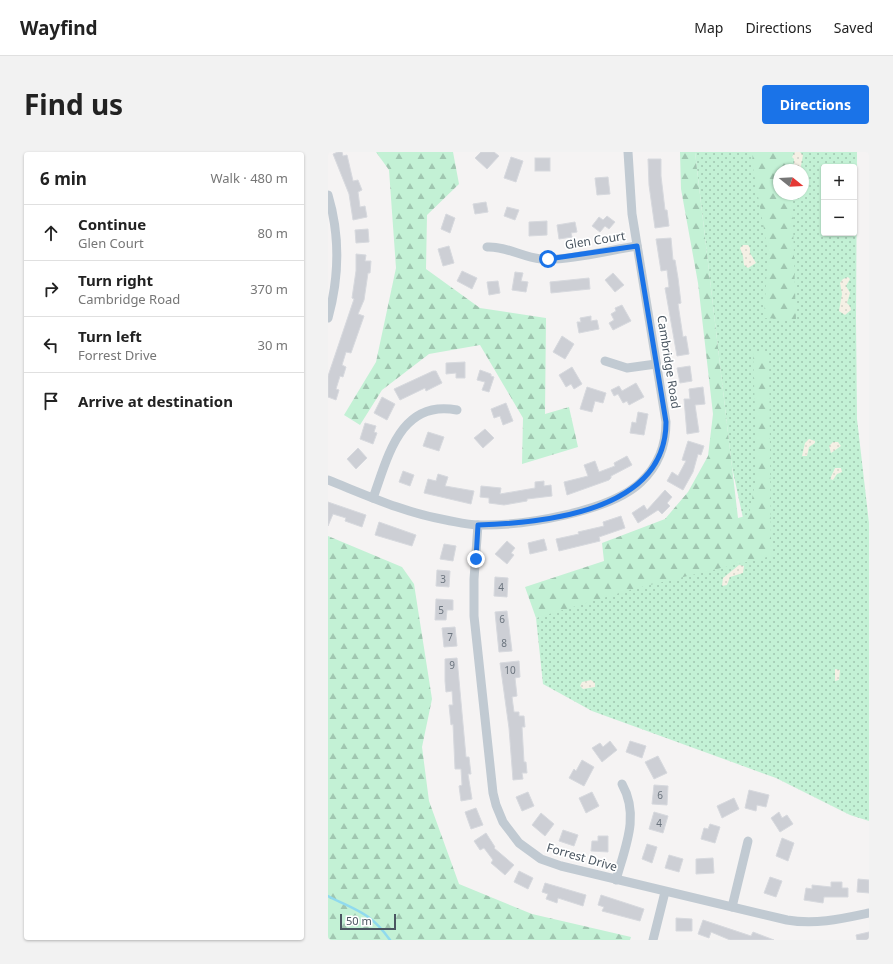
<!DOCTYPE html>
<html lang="en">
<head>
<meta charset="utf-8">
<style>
	:root { --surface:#fff; --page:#f2f2f2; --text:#222; --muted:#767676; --line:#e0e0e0; --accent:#1a73e8 }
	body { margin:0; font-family:"Noto Sans",sans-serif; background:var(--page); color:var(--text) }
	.controls { position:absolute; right:12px; top:12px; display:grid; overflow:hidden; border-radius:4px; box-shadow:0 1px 3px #0004 }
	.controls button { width:36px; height:36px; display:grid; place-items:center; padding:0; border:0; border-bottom:1px solid var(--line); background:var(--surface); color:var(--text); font:20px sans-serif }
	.compass { position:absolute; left:445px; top:12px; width:36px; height:36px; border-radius:50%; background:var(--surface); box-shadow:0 1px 3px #0004; rotate:108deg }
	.scale { position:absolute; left:12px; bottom:10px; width:56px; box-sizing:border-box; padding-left:4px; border:2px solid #4a5661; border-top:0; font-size:11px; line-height:14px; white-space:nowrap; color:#4a5661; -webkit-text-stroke:3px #fff; paint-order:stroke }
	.stop { position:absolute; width:12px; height:12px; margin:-9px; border:3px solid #1a73e8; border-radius:50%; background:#fff }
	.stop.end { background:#1a73e8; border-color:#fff; box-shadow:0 1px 4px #0008 }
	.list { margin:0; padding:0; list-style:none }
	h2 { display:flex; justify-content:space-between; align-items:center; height:52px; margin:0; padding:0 16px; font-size:17px }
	h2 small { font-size:13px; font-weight:400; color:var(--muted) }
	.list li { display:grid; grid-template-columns:26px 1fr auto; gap:12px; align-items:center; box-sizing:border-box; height:56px; padding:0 16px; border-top:1px solid var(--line) }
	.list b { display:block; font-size:15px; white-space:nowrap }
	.list p { margin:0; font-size:13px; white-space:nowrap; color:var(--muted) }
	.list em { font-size:13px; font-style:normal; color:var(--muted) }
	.icon { flex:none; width:22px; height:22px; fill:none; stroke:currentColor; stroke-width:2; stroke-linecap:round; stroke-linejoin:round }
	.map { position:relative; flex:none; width:541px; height:788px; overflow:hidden; border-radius:4px }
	header { display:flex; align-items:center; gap:24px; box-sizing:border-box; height:56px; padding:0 20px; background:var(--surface); border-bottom:1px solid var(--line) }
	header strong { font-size:19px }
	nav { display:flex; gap:22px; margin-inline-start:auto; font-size:14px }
	.intro { display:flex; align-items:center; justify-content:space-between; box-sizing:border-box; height:96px; padding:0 24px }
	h1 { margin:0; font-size:28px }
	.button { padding:10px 18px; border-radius:4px; background:var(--accent); color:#fff; font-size:14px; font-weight:700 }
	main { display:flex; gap:24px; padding:0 24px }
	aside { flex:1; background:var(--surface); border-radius:4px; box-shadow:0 1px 3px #0004 }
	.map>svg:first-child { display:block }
</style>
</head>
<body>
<header>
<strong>Wayfind</strong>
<nav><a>Map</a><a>Directions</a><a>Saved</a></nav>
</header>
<div class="intro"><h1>Find us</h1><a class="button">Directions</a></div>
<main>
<aside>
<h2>6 min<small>Walk · 480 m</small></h2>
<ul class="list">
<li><svg class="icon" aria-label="ahead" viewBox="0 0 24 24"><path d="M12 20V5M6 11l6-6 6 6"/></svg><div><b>Continue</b><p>Glen Court</p></div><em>80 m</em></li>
<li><svg class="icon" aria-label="right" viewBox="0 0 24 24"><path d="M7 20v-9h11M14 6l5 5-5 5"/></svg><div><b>Turn right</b><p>Cambridge Road</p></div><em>370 m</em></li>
<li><svg class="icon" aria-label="left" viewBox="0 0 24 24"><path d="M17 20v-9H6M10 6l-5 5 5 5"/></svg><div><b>Turn left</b><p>Forrest Drive</p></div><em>30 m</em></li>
<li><svg class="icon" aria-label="arrive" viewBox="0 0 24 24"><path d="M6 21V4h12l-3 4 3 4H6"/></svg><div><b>Arrive at destination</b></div></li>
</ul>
</aside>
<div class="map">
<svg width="541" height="788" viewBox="0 0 541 788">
	<defs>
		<pattern id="grass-dots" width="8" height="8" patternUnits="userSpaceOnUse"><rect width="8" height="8" fill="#c3f1d5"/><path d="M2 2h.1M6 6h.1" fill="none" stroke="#a0c6b0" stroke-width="1.8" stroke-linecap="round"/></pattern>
		<pattern id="forest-firs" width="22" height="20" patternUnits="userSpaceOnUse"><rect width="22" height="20" fill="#c3f1d5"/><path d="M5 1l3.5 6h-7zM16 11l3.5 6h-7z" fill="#a0c6b0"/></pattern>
		<pattern id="sand-dots" width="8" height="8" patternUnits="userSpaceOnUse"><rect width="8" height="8" fill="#f5f0e5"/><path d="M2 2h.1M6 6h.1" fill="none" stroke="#d4d0c7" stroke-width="1.8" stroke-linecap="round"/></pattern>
	</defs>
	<rect width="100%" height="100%" fill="#f5f3f3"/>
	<path fill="url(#grass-dots)" fill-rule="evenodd" d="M 367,0 L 529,0 L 528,167 L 529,267 L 541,371 L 541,669 L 522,663 L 448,626 L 264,559 L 215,532 L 208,466 L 418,380 L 404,315 ZM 496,15 L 526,15 L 526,81 L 496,81 ZM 451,18 L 475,18 L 475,42 L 451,42 Z"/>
	<g fill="url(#forest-firs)">
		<polygon points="48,0 125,0 131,32 99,63 98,117 152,156 218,166 217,262 241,255 250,295 194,312 195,266 152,193 101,202 54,238 32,273 16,263 48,210 68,116 61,18"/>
		<polygon points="352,0 367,0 410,366 421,363 429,321 425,199 441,200 443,404 305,437 208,466 197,435 276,409 274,391 337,367 360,340 380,304 385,262 370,131 353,37"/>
		<polygon points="425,0 463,0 464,18 451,18 451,42 464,42 468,168 436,166 440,100 424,10"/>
		<polygon points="0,384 74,415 86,432 104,547 94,595 101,649 131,732 204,762 303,785 302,788 0,788"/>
	</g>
	<g fill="url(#sand-dots)">
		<polygon points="467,0 472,0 475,3 473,14 474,18 466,18 466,7 464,5"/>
		<polygon points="415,93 420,93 422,96 422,101 428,111 420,116 416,113 415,104 412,96"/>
		<polygon points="520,125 522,127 518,134 522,141 519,151 522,154 523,158 517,163 511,159 514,142 512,131 515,127"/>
		<polygon points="481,287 487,289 487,291 481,295 479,304 474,304 477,291"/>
		<polygon points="505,290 510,290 513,294 503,301 501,294"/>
		<polygon points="507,316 513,316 514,320 509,322 505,328 502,327"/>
		<polygon points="411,413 416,414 415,421 402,425 399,433 394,434 395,426"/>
		<polygon points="507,517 512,518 511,528 507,529"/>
		<polygon points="263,528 267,531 267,535 255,537 252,534 254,530"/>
	</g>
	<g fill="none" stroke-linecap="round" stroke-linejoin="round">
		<path stroke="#90daee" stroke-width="2.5" d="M 0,744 C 29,759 42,760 62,788"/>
	</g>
	<g fill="#cdcfd5" stroke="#d7d9de">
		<polygon points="10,0 14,0 15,4 19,3 25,29 30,28 34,38 30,40 32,55 37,54 39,65 25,68 21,42 5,2"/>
		<polygon points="153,0 166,0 171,4 159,17 147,6"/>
		<polygon points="183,5 195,9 188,30 176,26"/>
		<rect x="207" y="6" width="15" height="13"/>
		<polygon points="320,7 333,7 333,24 337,58 339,58 341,74 327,76 321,33"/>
		<polygon points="280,25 282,42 269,43 267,26"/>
		<polygon points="158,50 160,60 147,62 145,52"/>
		<polygon points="179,55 191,58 187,68 176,64"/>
		<polygon points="118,62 127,66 122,81 113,77"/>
		<polygon points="279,64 287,70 281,77 277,74 272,80 264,74 271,65 275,68"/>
		<polygon points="219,69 219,83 201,84 201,70"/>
		<polygon points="247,70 249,80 243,81 244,85 231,87 229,73"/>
		<polygon points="40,77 41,90 28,91 27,78"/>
		<polygon points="343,86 345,108 347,108 350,126 353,151 350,152 355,185 358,184 361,202 349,204 337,136 341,135 339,118 333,119 328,87"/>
		<polygon points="121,94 126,111 115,114 110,97"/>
		<polygon points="28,102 38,103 37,109 43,109 42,121 40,121 36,148 30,162 36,164 23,201 18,200 14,213 18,215 15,225 12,224 8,237 11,238 8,248 0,245 0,224 26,147 24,146 28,119"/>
		<polygon points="134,119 149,126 144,137 129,129"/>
		<polygon points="187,120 195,121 193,129 200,130 198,140 184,138"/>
		<polygon points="285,121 296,133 287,140 277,128"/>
		<polygon points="261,126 262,137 223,141 222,130"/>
		<polygon points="170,129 172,141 161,143 159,130"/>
		<polygon points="294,153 303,169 285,178 281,171 286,168 283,162 288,159 287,156"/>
		<polygon points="263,164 263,169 269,168 271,177 251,181 249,170 253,170 252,166"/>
		<polygon points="234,184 246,192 237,207 225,200"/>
		<polygon points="137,210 137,226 128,226 128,221 118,222 118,211"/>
		<polygon points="362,214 364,229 352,231 349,216"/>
		<polygon points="244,215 254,232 246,237 243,232 238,235 231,223"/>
		<polygon points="152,218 163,222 163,224 166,225 161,240 154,238 157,230 149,228"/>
		<polygon points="105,219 108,219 114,231 98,239 97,236 72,248 66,237"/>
		<polygon points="308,231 316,245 301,253 299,249 295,251 290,242 286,244 283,238 291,234 294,239"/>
		<polygon points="259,235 278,241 275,251 267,249 264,260 252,257"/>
		<polygon points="375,235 377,252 367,253 371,280 359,282 356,247 362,247 361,237"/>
		<polygon points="54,245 67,252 59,268 46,261"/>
		<polygon points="178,251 185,269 175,273 172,264 166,266 163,257"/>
		<polygon points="310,260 320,262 316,283 302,281 304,270 308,271"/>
		<polygon points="37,271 48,274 46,280 49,281 45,292 32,287"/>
		<polygon points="157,277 166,286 155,296 146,286"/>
		<polygon points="100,280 116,285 111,299 95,294"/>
		<polygon points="360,289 376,294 373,303 370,302 365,320 355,338 339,329 344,320 350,324 358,309 354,308"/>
		<polygon points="30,296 39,306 28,317 19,307"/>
		<polygon points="299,304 304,313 283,324 283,326 281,328 239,343 236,330 260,324 256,313 267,309 271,320 287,314 286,311"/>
		<polygon points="75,319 86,323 82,334 71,330"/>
		<polygon points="110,322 120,325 117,334 146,339 143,352 96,341 100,327 108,329"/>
		<polygon points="216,329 216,334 223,333 224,344 199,347 199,349 176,353 161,351 161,346 152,345 153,334 173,336 172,342 207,336 207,330"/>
		<polygon points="337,338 344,345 339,351 342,354 334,362 330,358 310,371 304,361 316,353 319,358"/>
		<polygon points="0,350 38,363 34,375 17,369 18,366 5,362 0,374"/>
		<polygon points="293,364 297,376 271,385 272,389 231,399 228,387 251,382 250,380 276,374 275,370"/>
		<polygon points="51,370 88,383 84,394 47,383"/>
		<polygon points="216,387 219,398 202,402 200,391"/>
		<polygon points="179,389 187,396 183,401 186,403 179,412 167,402"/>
		<polygon points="116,392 128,394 125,409 112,407"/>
		<polygon points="109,418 122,419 121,435 108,434"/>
		<polygon points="167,425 180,426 179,445 166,444"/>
		<polygon points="108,447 125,448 125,458 119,458 118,468 107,468"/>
		<polygon points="179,459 184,499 171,500 167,460"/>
		<polygon points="127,475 129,494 116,495 114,476"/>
		<polygon points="129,506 138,605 141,605 143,622 140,622 144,647 133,649 131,634 134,633 133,617 127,617 125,572 123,573 121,553 125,553 124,539 118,540 117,529 117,507"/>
		<polygon points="191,509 192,525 187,526 189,544 184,545 186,560 191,560 191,564 196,564 197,575 194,575 196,610 198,610 199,621 194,621 195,627 185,628 181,576 172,511"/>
		<polygon points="282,589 289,598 274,610 264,596 272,591 275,595"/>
		<polygon points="302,589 318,594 314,606 298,600"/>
		<polygon points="330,604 339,621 326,627 317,610"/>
		<polygon points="254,608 266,615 256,634 241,626 246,617 248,619"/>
		<polygon points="326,633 340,634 339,653 324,652"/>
		<polygon points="421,638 441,643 438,655 429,653 428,659 417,656"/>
		<polygon points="200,640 206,654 194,659 188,645"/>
		<polygon points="264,640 271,654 258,661 251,646"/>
		<polygon points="406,646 411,657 394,666 389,654"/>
		<polygon points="148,656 155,673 143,677 137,660"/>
		<polygon points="326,660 340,664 335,681 321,677"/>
		<polygon points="451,660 454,666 459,663 465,672 452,680 443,666"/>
		<polygon points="213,661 226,672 217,684 204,673"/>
		<polygon points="382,672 392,675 387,691 373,687 376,676 380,677"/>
		<polygon points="235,678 250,683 246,694 231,689"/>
		<polygon points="158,681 167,695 166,696 186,713 177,723 163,711 165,708 156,696 152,698 146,689"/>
		<polygon points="270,684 280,684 280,700 263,699 264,689 270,689"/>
		<polygon points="454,686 466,691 460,709 448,704"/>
		<polygon points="319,692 329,695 324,711 314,707"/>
		<polygon points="341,703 355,707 351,720 337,716"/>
		<polygon points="385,706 386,721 368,722 368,707"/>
		<polygon points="191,719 205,726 200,737 186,730"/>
		<polygon points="442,725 454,729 448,745 436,741"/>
		<polygon points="530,727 541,728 541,741 529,740"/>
		<polygon points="503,730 514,730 514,736 520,736 520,745 496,745 495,751 476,748 478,736 484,737 484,733 503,735"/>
		<polygon points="217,731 258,743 255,754 230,746 229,751 218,747 220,742 214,740"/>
		<polygon points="273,743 316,757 312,769 274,759 276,755 270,753"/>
		<polygon points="348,766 364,767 364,779 348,779"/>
		<polygon points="375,768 423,784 425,780 446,788 402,788 383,780 381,786 370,782"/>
		<polygon points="541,780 541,788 529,788 528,783"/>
	</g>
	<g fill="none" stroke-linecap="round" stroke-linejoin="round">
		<g stroke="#c1cad2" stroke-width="9">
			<path d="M 0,43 C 12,83 11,126 0,166"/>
			<path d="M 159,95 C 178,94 194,105 213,107 C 239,109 282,98 309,94"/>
			<polyline points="277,209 299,216 328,212"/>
			<path d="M 0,328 C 38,343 77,361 118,368 C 129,370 140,373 151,373 C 194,374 282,360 313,330 C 330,314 338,293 338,270 L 304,62 L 300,0"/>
			<path d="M 45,346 C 60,305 72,247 129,258"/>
			<path d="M 150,373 L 146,427 L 146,464 L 165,641 L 168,653 L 175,670 L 191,691 L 213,707 L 233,714 L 459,768 C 487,773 513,767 541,761"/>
			<path d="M 288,728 C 297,695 312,664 294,632"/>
			<polyline points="404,755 420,689"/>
			<polyline points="325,788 337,740"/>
		</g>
	</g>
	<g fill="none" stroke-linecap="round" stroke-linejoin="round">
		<path stroke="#1a73e8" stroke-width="5" d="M 148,407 L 150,373 C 218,371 338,359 338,270 L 309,94 L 220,107"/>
	</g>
	<g text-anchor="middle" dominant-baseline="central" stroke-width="3.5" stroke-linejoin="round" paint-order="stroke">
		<g font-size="10" fill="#6b747e">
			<text x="115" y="427">3</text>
			<text x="173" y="435">4</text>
			<text x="113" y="458">5</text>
			<text x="174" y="467">6</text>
			<text x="122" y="485">7</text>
			<text x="176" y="491">8</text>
			<text x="124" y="513">9</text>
			<text x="182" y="518">10</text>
			<text x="332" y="643">6</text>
			<text x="331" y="671">4</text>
		</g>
		<g font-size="12" fill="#4a5661" stroke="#fff">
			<text transform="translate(267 88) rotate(-9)">Glen Court</text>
			<text transform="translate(341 210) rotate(81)">Cambridge Road</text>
			<text transform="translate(254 705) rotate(16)">Forrest Drive</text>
		</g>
	</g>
</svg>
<div class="controls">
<button>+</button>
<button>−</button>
</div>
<svg class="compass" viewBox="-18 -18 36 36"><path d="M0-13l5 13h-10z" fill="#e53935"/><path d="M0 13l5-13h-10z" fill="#767676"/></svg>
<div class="scale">50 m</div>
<div class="stop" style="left:220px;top:107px"></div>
<div class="stop end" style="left:148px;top:407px"></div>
</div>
</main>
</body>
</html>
